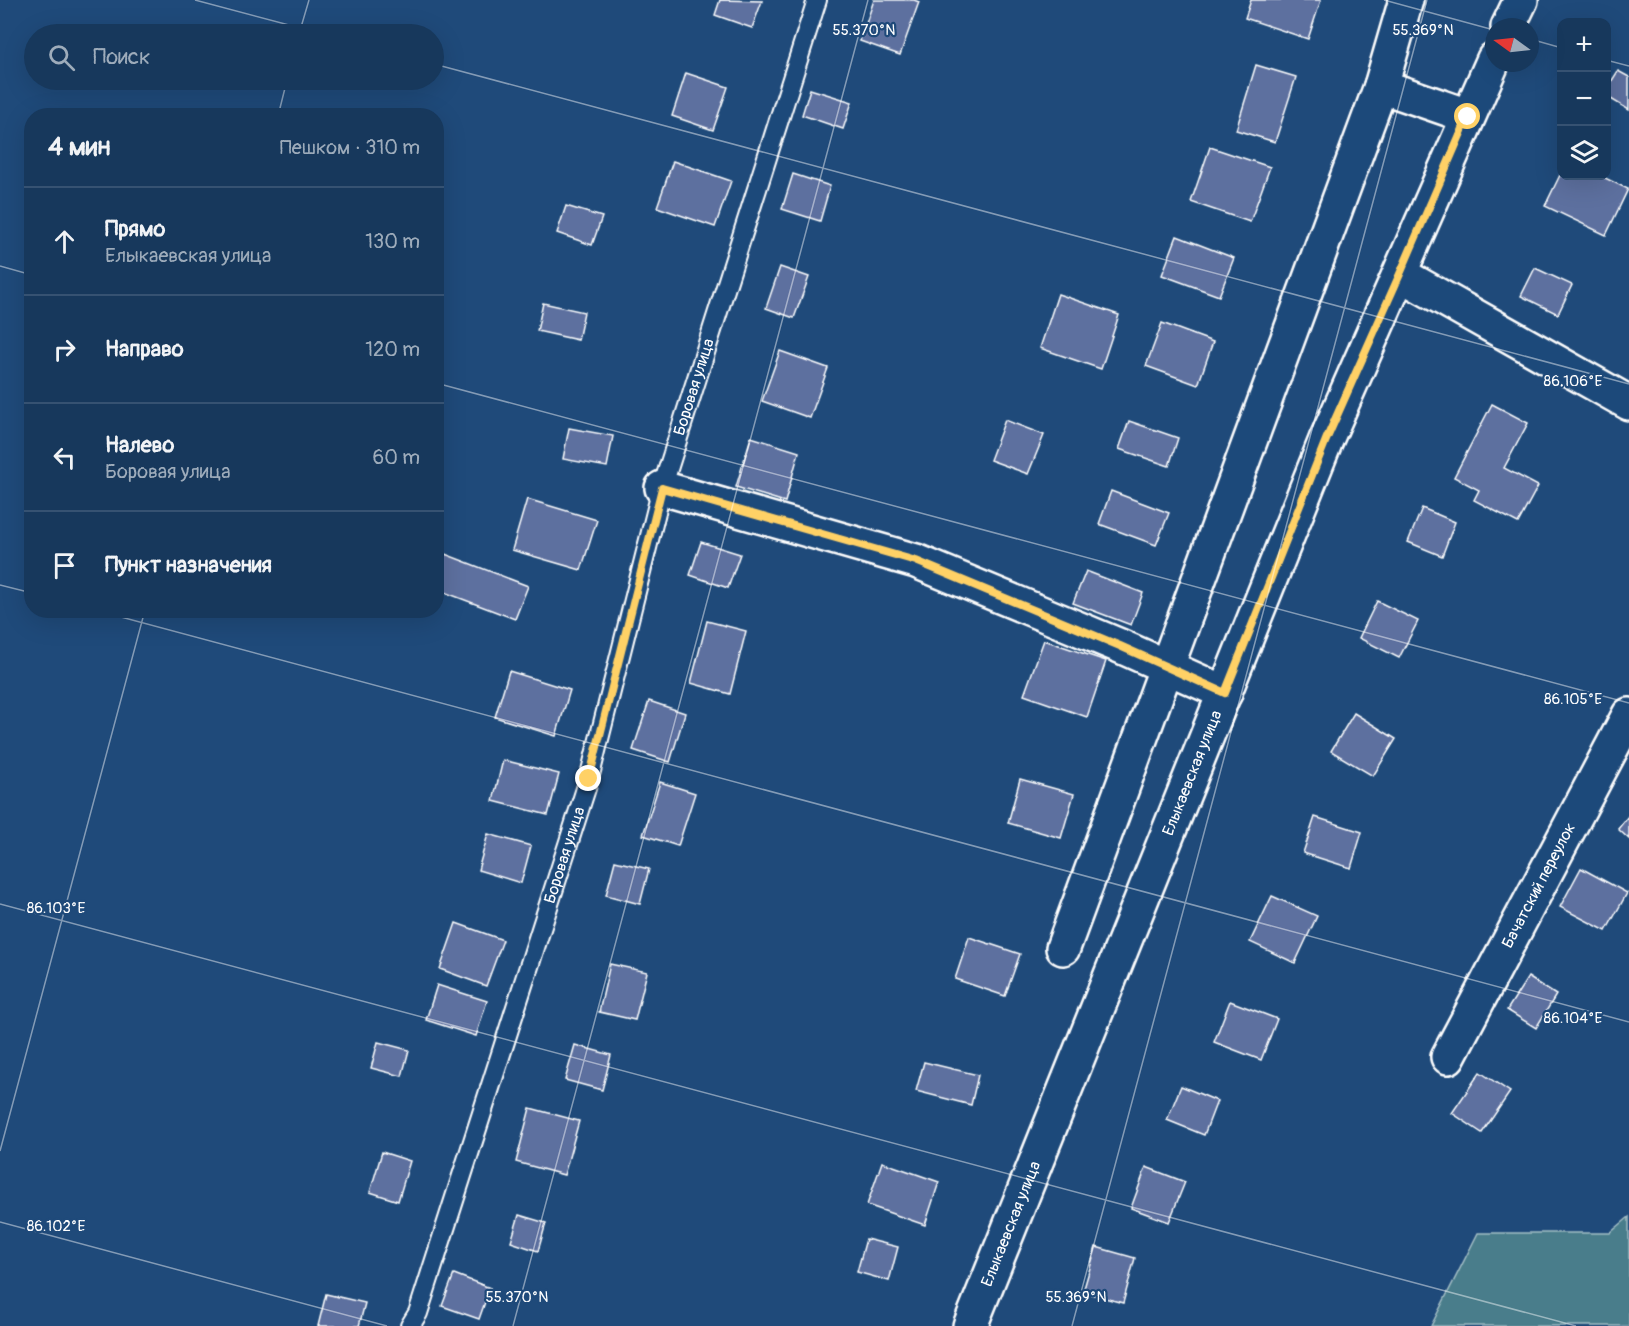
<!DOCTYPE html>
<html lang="ru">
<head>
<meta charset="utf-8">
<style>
	:root { --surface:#17385c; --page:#244365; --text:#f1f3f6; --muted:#9eacbb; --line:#365272 }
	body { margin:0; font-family:Pangolin,sans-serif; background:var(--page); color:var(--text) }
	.controls { position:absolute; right:18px; top:18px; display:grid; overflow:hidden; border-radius:12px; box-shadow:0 6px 24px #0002 }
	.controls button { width:54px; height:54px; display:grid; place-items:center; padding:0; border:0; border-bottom:2px solid var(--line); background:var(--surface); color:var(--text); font:30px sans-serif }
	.compass { position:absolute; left:1485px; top:18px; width:54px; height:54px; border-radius:50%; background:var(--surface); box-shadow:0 6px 24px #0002; rotate:285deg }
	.stop { position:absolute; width:18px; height:18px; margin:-14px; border:4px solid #ffd166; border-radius:50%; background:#fff }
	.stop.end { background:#ffd166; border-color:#fff; box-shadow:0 2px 6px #0008 }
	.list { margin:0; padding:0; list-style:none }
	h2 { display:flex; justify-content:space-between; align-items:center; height:78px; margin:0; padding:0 24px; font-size:26px }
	h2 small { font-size:20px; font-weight:400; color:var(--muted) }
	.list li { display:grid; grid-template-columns:39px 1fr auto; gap:18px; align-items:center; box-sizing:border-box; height:108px; padding:0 24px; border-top:2px solid var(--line) }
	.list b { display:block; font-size:22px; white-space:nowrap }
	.list p { margin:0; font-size:20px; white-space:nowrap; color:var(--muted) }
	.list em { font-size:20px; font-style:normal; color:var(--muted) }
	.icon { flex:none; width:33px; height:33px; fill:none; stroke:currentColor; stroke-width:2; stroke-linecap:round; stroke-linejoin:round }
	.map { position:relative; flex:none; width:1629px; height:1326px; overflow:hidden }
	.search { position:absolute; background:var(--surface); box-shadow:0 6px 24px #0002; left:24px; top:24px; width:420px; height:66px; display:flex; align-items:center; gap:15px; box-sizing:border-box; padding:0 21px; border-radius:33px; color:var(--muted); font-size:22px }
	.panel { position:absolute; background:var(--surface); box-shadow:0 6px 24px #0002; left:24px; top:108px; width:420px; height:510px; border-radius:24px }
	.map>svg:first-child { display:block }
</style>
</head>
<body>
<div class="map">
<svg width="1629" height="1326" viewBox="0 0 1629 1326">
	<rect width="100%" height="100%" fill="#1f4a7a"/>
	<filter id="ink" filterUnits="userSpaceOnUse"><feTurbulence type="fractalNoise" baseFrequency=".0167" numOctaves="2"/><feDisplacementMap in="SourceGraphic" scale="12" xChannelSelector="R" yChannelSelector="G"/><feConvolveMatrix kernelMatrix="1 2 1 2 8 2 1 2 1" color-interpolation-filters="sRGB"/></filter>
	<g filter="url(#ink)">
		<polygon fill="#497d8b" stroke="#a4bec5" stroke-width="1.5" points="1629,1217 1629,1326 1431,1326 1478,1233 1610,1233"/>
		<g fill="#5d6f9f" stroke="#fff" stroke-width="1.5">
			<polygon points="720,0 762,1 752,28 715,15"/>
			<polygon points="874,0 914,0 919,2 900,55 860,41"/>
			<polygon points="1251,0 1321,0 1308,39 1245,18"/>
			<polygon points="1256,65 1296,77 1275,142 1236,130"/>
			<polygon points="1618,71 1629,77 1629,110 1606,96 1606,90"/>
			<polygon points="686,73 728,87 713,130 672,116"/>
			<polygon points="810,89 852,102 843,129 802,115"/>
			<polygon points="1210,147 1270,167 1250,222 1191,202"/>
			<polygon points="673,161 731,181 715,227 657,207"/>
			<polygon points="1562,171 1562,176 1601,176 1628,189 1606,235 1545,206"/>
			<polygon points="793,174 830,186 820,221 782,209"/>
			<polygon points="566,206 602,217 592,245 557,233"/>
			<polygon points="1177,236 1234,258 1219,296 1162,275"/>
			<polygon points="780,267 809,277 794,318 766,308"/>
			<polygon points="1535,268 1572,285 1558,314 1521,296"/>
			<polygon points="1058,294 1119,315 1101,369 1040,348"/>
			<polygon points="543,303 584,312 578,340 537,331"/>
			<polygon points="1162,323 1213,342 1198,385 1146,366"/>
			<polygon points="780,351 828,368 810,418 762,401"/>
			<polygon points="1492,404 1528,423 1504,468 1538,486 1518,523 1474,500 1479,490 1454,477"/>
			<polygon points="1005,420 1044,435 1028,474 990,460"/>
			<polygon points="1129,421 1178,438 1169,466 1119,449"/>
			<polygon points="569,428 613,436 607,467 563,459"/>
			<polygon points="751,437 799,452 785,502 736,487"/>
			<polygon points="1111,491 1169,513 1156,545 1099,524"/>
			<polygon points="527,499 597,520 581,570 512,550"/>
			<polygon points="1422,508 1455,522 1442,556 1408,542"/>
			<polygon points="701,542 740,554 728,588 690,575"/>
			<polygon points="445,554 528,586 515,619 436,589 436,577"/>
			<polygon points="1086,571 1143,593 1131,625 1073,603"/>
			<polygon points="1377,601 1418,621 1399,658 1359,638"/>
			<polygon points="707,621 746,631 730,694 691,683"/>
			<polygon points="1044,640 1106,661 1087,717 1024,695"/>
			<polygon points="509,671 570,690 556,736 495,717"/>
			<polygon points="649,701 685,713 670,762 633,750"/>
			<polygon points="1354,713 1396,739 1373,776 1331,751"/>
			<polygon points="503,760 559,774 548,815 493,801"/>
			<polygon points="1020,779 1074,794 1061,838 1008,823"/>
			<polygon points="660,782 695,793 678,846 643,835"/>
			<polygon points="1629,815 1629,839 1618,829"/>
			<polygon points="1315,817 1362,832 1351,868 1303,853"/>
			<polygon points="488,834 531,846 521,883 478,870"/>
			<polygon points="615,861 649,869 640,904 606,895"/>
			<polygon points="1581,868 1627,893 1606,931 1560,907"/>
			<polygon points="1272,896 1317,916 1295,963 1250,942"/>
			<polygon points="456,923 503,940 486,986 440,969"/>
			<polygon points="969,937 1020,954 1005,996 955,979"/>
			<polygon points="610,964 647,972 635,1020 599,1012"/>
			<polygon points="1528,977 1556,995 1536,1028 1507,1010"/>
			<polygon points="437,985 487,1001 476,1036 426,1020"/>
			<polygon points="1230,1001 1277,1019 1261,1060 1214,1042"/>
			<polygon points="378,1042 409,1050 402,1076 371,1068"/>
			<polygon points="575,1045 611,1055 602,1090 565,1080"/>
			<polygon points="924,1062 978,1075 971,1105 916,1091"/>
			<polygon points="1480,1072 1510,1092 1482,1133 1452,1113"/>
			<polygon points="1181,1086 1217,1101 1204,1135 1167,1120"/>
			<polygon points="530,1108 579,1121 564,1175 516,1162"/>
			<polygon points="382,1152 410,1161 398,1201 370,1192"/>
			<polygon points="882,1162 939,1182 925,1225 867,1205"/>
			<polygon points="1146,1167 1185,1182 1169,1222 1131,1208"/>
			<polygon points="519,1215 546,1223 538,1251 511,1242"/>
			<polygon points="866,1239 898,1247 889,1281 857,1272"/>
			<polygon points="1096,1247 1135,1258 1123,1303 1083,1292"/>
			<polygon points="454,1274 490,1288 479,1319 442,1306"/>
			<polygon points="326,1294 365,1303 359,1326 318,1326"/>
		</g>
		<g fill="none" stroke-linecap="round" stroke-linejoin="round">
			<g stroke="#fff" stroke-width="22">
				<g id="lane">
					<path id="s1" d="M 410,1326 L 418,1313 L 589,779 L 662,488 L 817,0"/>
				</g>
			</g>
			<g stroke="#fff" stroke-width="38">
				<g id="street">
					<polyline points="1381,86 1468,116"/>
					<polyline points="1400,274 1629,403"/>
					<polyline points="662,488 916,561 1120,646 1225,693"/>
					<polyline points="1063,948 1381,86 1406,0"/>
					<path id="s2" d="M 1448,1057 L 1629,715"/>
				</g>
			</g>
			<g stroke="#fff" stroke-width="38">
				<g id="secondary">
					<polyline points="1508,27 1521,0"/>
					<path id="s3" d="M 970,1326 L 1326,440 L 1494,59"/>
				</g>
			</g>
			<use href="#lane" stroke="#1f4a7a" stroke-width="18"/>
			<use href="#street" stroke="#1f4a7a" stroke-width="33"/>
			<use href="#secondary" stroke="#1f4a7a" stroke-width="33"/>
		</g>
	</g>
	<g fill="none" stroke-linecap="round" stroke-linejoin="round" filter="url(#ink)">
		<polyline stroke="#ffd166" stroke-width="8" points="589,779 662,488 916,561 1120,646 1225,693 1326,440 1400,274 1468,117"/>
	</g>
	<path fill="none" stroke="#fff" stroke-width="1.5" stroke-opacity="0.45" d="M 195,0 L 323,34M 1384,0 L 1494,30M 299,34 L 309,0M 1530,39 L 1562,48M 1606,60 L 1629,66M 434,64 L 1629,384M 278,116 L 287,80M 0,266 L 32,275M 436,383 L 1629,703M 0,585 L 32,593M 95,610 L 1629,1022M 0,904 L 1576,1326M 0,1151 L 145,610M 0,1222 L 387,1326M 513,1326 L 868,0M 1072,1326 L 1427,0"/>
	<g text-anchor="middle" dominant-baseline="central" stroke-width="4.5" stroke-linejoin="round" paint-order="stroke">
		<g font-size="16" fill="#fff" stroke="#1f4a7a">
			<text stroke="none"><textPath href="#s1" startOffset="982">Боровая улица</textPath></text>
			<text stroke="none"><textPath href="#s3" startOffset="596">Елыкаевская улица</textPath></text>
			<text stroke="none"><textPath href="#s1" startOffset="496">Боровая улица</textPath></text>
			<text stroke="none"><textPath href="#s2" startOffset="194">Бачатский переулок</textPath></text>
			<text stroke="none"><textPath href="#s3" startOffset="110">Елыкаевская улица</textPath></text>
		</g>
	</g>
	<g font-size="15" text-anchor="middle" fill="#fff" stroke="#1f4a7a" stroke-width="4.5" stroke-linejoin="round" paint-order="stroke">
		<text x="864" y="35">55.370°N</text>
		<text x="1423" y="35">55.369°N</text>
		<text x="1573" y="386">86.106°E</text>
		<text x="1573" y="704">86.105°E</text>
		<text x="56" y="913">86.103°E</text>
		<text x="1573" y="1023">86.104°E</text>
		<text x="56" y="1231">86.102°E</text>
		<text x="517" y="1302">55.370°N</text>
		<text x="1076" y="1302">55.369°N</text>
	</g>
</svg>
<div class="controls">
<button>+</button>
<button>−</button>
<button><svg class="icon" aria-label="layers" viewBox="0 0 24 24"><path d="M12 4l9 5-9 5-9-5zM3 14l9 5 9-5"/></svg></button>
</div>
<svg class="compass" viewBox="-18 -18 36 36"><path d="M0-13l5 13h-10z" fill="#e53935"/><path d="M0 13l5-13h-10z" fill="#9eacbb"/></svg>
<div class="stop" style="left:1468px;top:117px"></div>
<div class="stop end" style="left:589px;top:779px"></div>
<div class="search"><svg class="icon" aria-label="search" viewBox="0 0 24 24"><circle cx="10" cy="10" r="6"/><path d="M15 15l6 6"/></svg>Поиск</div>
<section class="panel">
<h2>4 мин<small>Пешком · 310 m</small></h2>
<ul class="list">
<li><svg class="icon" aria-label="ahead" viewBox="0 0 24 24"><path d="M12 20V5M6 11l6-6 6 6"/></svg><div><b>Прямо</b><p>Елыкаевская улица</p></div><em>130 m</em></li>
<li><svg class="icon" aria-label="right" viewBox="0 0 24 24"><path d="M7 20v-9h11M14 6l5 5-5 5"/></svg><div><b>Направо</b></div><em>120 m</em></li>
<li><svg class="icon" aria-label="left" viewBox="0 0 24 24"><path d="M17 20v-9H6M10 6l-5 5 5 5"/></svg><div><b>Налево</b><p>Боровая улица</p></div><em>60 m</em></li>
<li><svg class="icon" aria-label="arrive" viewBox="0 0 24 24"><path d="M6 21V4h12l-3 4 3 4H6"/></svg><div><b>Пункт назначения</b></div></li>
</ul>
</section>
</div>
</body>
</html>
